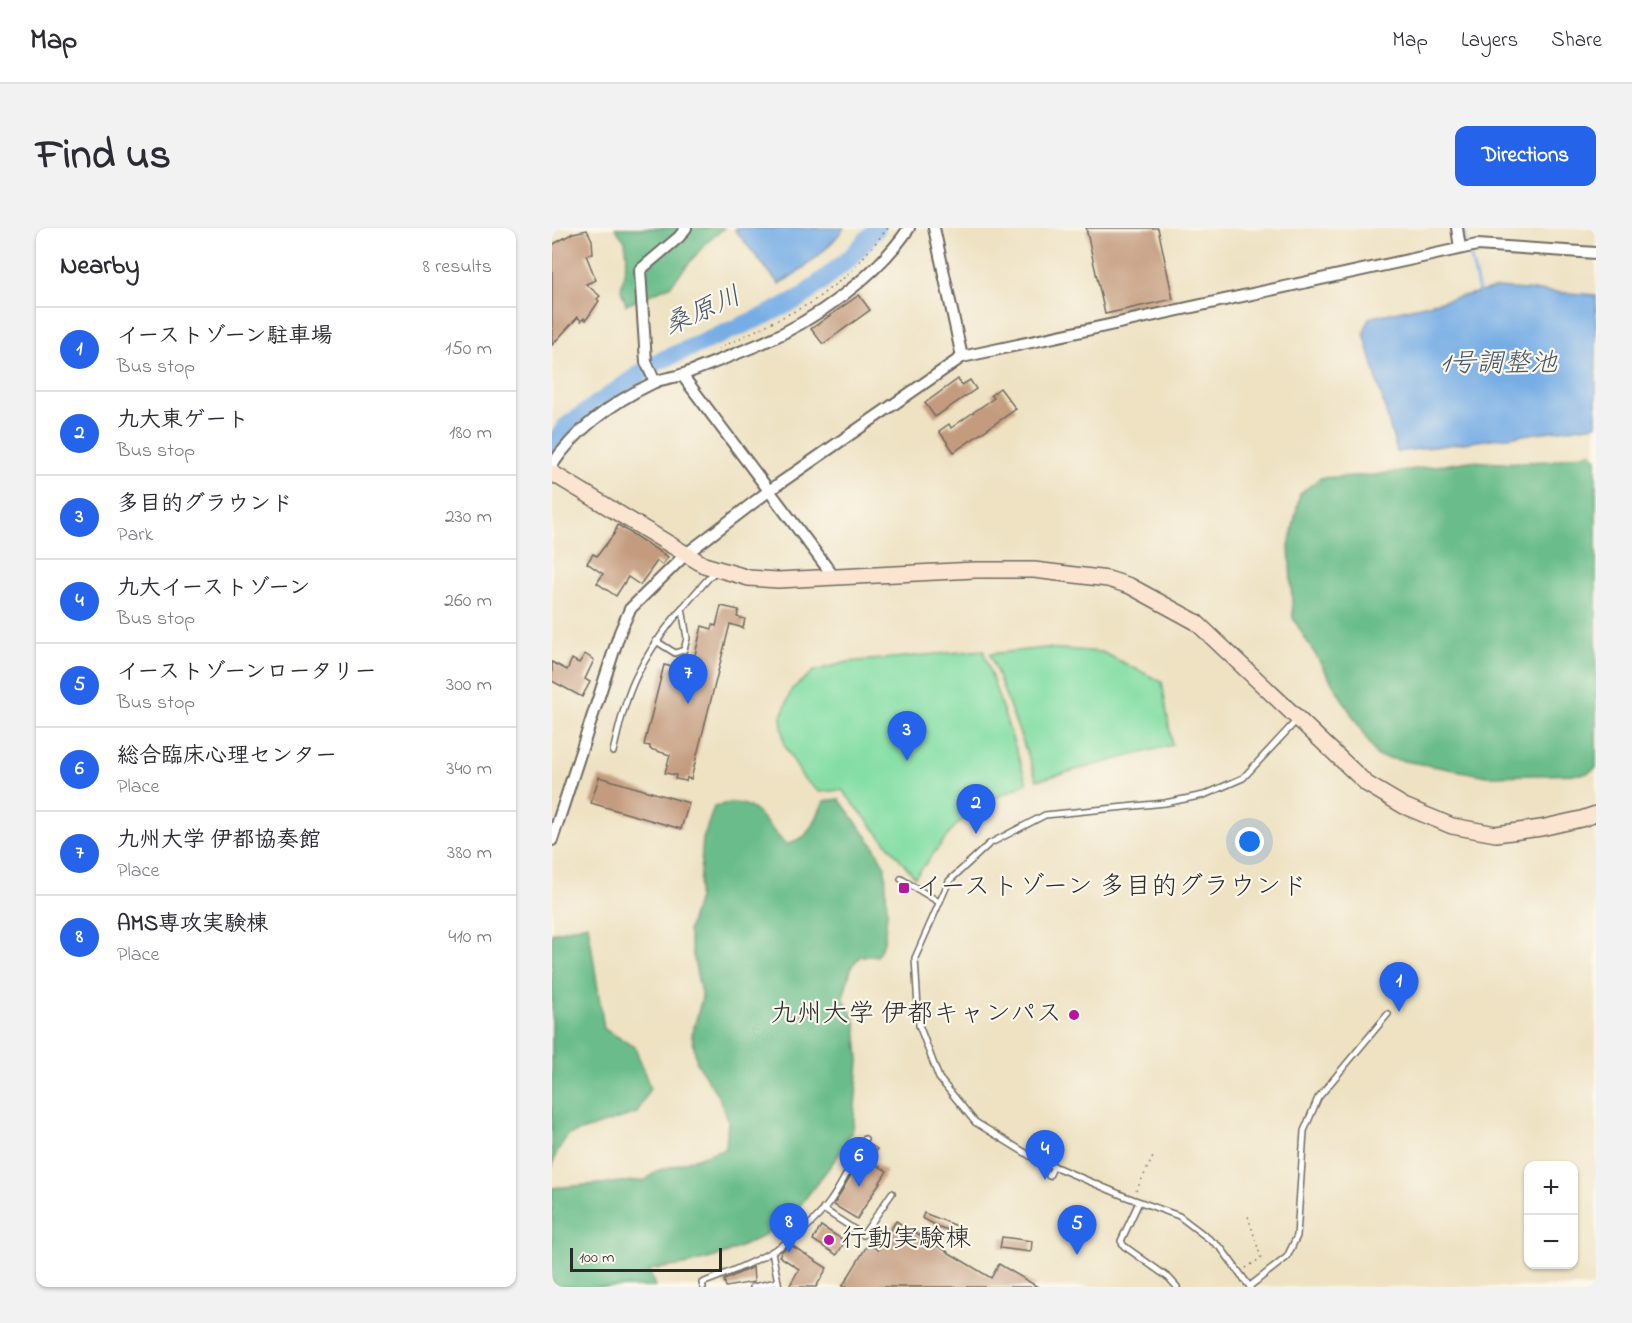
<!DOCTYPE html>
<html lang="en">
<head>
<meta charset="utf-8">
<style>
	:root { --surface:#fff; --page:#f2f2f3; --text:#2b2b33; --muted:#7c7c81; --line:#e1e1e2; --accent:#2563eb }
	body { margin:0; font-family:"Indie Flower","Klee One",sans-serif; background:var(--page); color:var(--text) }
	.controls { position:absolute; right:18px; bottom:18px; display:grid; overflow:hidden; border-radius:12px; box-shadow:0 2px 4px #0004 }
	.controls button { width:54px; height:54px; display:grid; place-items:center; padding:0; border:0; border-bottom:2px solid var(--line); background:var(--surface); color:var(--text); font:30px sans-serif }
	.scale { position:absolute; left:18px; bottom:15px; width:152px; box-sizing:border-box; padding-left:6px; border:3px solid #2b2b2b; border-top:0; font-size:16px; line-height:21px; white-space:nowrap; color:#2b2b2b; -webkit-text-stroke:4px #fbf7ec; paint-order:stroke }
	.you { position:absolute; left:698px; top:614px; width:21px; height:21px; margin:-15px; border:4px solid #fff; border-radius:50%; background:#1a73e8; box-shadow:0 0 0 9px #1a73e833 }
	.badge { display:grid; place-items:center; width:39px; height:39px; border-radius:50%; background:var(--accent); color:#fff; font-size:20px; font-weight:700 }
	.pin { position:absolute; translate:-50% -50px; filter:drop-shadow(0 2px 3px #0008) }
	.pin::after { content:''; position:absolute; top:32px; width:21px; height:18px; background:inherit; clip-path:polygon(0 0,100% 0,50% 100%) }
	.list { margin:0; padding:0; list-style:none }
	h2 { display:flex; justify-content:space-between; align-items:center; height:78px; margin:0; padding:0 24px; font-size:26px }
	h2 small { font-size:20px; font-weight:400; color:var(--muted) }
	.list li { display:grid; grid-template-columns:39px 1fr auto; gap:18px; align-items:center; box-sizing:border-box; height:84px; padding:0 24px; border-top:2px solid var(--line) }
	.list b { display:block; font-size:22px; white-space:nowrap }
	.list p { margin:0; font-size:20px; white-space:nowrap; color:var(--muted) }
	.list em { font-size:20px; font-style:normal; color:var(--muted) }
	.map { position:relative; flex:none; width:1044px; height:1059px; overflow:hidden; border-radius:12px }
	header { display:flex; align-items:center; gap:36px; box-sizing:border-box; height:84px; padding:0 30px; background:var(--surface); border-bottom:2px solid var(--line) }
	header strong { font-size:28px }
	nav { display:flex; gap:33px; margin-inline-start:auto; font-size:21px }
	.intro { display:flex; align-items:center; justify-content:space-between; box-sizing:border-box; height:144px; padding:0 36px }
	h1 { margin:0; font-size:42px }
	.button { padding:15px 27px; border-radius:12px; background:var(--accent); color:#fff; font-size:21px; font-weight:700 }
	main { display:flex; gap:36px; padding:0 36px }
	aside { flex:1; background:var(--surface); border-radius:12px; box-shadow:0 2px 4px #0004 }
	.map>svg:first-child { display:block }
</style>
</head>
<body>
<header>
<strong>Map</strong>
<nav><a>Map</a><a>Layers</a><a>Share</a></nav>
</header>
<div class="intro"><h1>Find us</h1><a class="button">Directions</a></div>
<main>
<aside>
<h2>Nearby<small>8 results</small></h2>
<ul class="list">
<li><span class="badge">1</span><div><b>イーストゾーン駐車場</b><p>Bus stop</p></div><em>150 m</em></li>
<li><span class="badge">2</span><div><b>九大東ゲート</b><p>Bus stop</p></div><em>180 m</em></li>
<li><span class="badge">3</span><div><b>多目的グラウンド</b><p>Park</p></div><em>230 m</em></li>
<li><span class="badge">4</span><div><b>九大イーストゾーン</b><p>Bus stop</p></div><em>260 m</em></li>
<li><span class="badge">5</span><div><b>イーストゾーンロータリー</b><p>Bus stop</p></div><em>300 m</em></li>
<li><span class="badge">6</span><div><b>総合臨床心理センター</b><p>Place</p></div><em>340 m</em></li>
<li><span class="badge">7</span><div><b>九州大学 伊都協奏館</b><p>Place</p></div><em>380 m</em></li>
<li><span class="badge">8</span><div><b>AMS専攻実験棟</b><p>Place</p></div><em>410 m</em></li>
</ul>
</aside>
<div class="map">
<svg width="1044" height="1059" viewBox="0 0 1044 1059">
	<rect width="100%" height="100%" fill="#fbf7ec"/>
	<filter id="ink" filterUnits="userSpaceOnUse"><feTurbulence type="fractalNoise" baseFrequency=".0167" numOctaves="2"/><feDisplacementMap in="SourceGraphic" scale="12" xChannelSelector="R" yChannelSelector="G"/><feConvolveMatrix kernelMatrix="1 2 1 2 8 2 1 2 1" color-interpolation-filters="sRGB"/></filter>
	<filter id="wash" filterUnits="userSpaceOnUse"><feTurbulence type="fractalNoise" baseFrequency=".008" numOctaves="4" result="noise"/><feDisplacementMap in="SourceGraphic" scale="24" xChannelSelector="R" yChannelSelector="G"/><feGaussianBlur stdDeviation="1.35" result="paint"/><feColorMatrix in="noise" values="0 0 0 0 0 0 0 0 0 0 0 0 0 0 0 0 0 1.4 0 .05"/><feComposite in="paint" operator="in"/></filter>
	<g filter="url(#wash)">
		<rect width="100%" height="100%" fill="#eee2c3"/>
		<g fill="#83dea4" stroke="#578468" stroke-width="1.5">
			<polygon points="493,420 550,424 610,454 620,517 485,552 438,426"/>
			<polygon points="431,422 475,555 435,574 404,597 363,649 290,562 267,564 251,550 232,516 229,489 240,461 262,443 296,434"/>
		</g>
		<g fill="#6abd8a" stroke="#4a745a" stroke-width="1.5">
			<polygon points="63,0 172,0 153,16 118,58 74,77 69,62 75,28 73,13"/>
			<polygon points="1039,224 1044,230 1044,540 1033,546 936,548 825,528 741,390 737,318 748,266 768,250 823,247 918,233 948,235 999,233"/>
			<path d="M 287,571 L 321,617 L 333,639 L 335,685 L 332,714 L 325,728 L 309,728 L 300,737 L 291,769 L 304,795 L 307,833 L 301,901 L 288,925 L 243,984 L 209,1009 L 173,1026 L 138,1036 L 97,1042 L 103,1059 L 0,1059 L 0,960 L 94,952 L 104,943 L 122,938 L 174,920 L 176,892 L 167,869 L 145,835 L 140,807 L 150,770 L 136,703 L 146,670 L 151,611 L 162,579 C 204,564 208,594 235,617 L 253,608 L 264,591 L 272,573 Z"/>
			<polygon points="36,696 52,801 83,819 98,860 85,885 16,907 4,926 0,940 0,705"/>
		</g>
		<g fill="#77ade5" stroke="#516c88" stroke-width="1.5">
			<path d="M 184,0 L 292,0 C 274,24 252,41 227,56 L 183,2 Z"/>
			<polygon points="945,60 1044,67 1044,197 845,224 812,105 817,90"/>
		</g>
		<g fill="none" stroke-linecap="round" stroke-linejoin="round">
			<g stroke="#77ade5" stroke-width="3">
				<polyline points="911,0 915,15"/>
				<polyline points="917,22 928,68"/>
			</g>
			<polyline stroke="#77ade5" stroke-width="18" points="0,219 14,198 103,135 214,87 250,69 298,30 325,0"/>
		</g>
		<g id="blocks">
			<g fill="#c49b7e">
				<polygon points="534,0 606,0 621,71 553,86"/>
				<polygon points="35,2 40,12 41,26 34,27 44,52 34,56 48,68 45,71 47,73 34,92 32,90 29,93 26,89 0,117 0,17 21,5"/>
				<polygon points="307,67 318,82 271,116 259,101"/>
				<polygon points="406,151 410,157 418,152 424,161 383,189 373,175"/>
				<polygon points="448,160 464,181 402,224 387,203 397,196 399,200 416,188 442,170 439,167"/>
				<polygon points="66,297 116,329 110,337 105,333 88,357 76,349 64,368 45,355 51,346 35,335 41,326 45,328 62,306"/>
				<polygon points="169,378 187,382 185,389 193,391 191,400 178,396 139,551 135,550 134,553 123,551 124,547 113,545 118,527 98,521 98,518 92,517 112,437 139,443 150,398 160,401 161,397 164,398"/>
				<polygon points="33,426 42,432 33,451 38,454 30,469 0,453 0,434 15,442 20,431 27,435"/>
				<polygon points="47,549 137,575 129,601 39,575"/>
				<polygon points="319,917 325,921 318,933 335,943 305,991 282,977 309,929 311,929"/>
				<polygon points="372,985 408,999 406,1005 387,999 370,990"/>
				<polygon points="344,993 439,1050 447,1036 486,1059 290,1059 316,1016 326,1022"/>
				<polygon points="269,998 293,1013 285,1027 261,1012"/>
				<polygon points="450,1009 480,1013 479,1024 448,1020"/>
				<polygon points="239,1017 275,1040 264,1059 237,1059 247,1041 227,1028 230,1023"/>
				<polygon points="201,1039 202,1054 174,1059 172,1052"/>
			</g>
		</g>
	</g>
	<g filter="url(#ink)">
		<use href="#blocks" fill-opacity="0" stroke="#6f6b60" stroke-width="1.5"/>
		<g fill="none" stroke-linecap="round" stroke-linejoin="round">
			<g stroke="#6f6b60" stroke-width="8">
				<g id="lane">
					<polyline points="104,413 123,425 132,422 135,410 130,380"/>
					<path d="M 61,524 C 67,499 73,472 84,449 C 104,408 134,375 164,342"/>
					<polyline points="349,651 387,674"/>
					<polyline points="497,948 502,938"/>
					<polyline points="587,974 569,1013 572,1018 617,1050 625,1059"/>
					<polyline points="271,981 311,1007 340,965"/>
					<polyline points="220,1024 227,1059"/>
					<polyline points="698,1058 735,1029 745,1008 752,903 766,870 836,786"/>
					<path d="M 151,1059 L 150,1055 C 195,1038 247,1016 277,975 C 291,956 301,932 313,911"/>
					<polyline points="201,1059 225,1054"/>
					<polyline points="698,1059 669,1020 627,988 572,968 480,929 423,894 387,850 367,797 363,730 397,653 437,616 493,587 613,575 652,567 691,550 745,492"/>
				</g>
			</g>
			<g stroke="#6f6b60" stroke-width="14">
				<g id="street">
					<polyline points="382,0 410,129"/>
					<polyline points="905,0 908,20"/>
					<polyline points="130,147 282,349"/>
					<polyline points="103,154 94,134 88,42 127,9 134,0"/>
					<path d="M 0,237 C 25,200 61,174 101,155 C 110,150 122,150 132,146 C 157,137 183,126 208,116 C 262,93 324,49 357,0"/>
					<polyline points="0,612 68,404 78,381 134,326 218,262 410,129 925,17 1044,25"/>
				</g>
			</g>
			<g stroke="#6f6b60" stroke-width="18">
				<polyline id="secondary" points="0,245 152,337 197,350 226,352 423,342 482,342 556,351 578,358 644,394 815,556 852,578 900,598 944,606 989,600 1029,591 1044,586"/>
			</g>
			<g stroke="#6f6b60" stroke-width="1.5" stroke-dasharray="1.5 4.5" stroke-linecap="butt">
				<polyline points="166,121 259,75 298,45 336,0"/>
				<polyline points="584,963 601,929"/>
				<polyline points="694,1040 709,1030 696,988"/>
			</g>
			<use href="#lane" stroke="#fff" stroke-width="5"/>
			<use href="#street" stroke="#fff" stroke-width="10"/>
			<use href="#secondary" stroke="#fce5d0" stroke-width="15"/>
		</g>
	</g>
	<g fill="#b5179e" stroke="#fbf7ec" stroke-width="2">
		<rect x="346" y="654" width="12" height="12" rx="3"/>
		<circle cx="522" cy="787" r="6"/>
		<circle cx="277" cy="1012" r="6"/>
	</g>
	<g text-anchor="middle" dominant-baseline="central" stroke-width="4.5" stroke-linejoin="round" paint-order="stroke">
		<g font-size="26" fill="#2b2b2b" stroke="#fbf7ec" text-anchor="start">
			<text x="364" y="660">イーストゾーン 多目的グラウンド</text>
			<text x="510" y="787" text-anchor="end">九州大学 伊都キャンパス</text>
			<text x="289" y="1012">行動実験棟</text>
		</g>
		<g font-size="27" font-style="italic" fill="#46586c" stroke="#fbf7ec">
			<text transform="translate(151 84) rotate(-24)">桑原川</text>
			<text x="947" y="136">1号調整池</text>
		</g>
	</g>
</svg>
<div class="controls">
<button>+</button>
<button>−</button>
</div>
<div class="scale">100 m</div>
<div class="you"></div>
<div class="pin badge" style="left:847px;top:784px">1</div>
<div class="pin badge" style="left:424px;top:606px">2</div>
<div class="pin badge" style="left:355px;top:533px">3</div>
<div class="pin badge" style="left:493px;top:952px">4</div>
<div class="pin badge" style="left:525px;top:1027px">5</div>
<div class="pin badge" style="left:307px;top:959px">6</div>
<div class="pin badge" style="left:136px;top:476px">7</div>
<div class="pin badge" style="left:237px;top:1025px">8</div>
</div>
</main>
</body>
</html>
